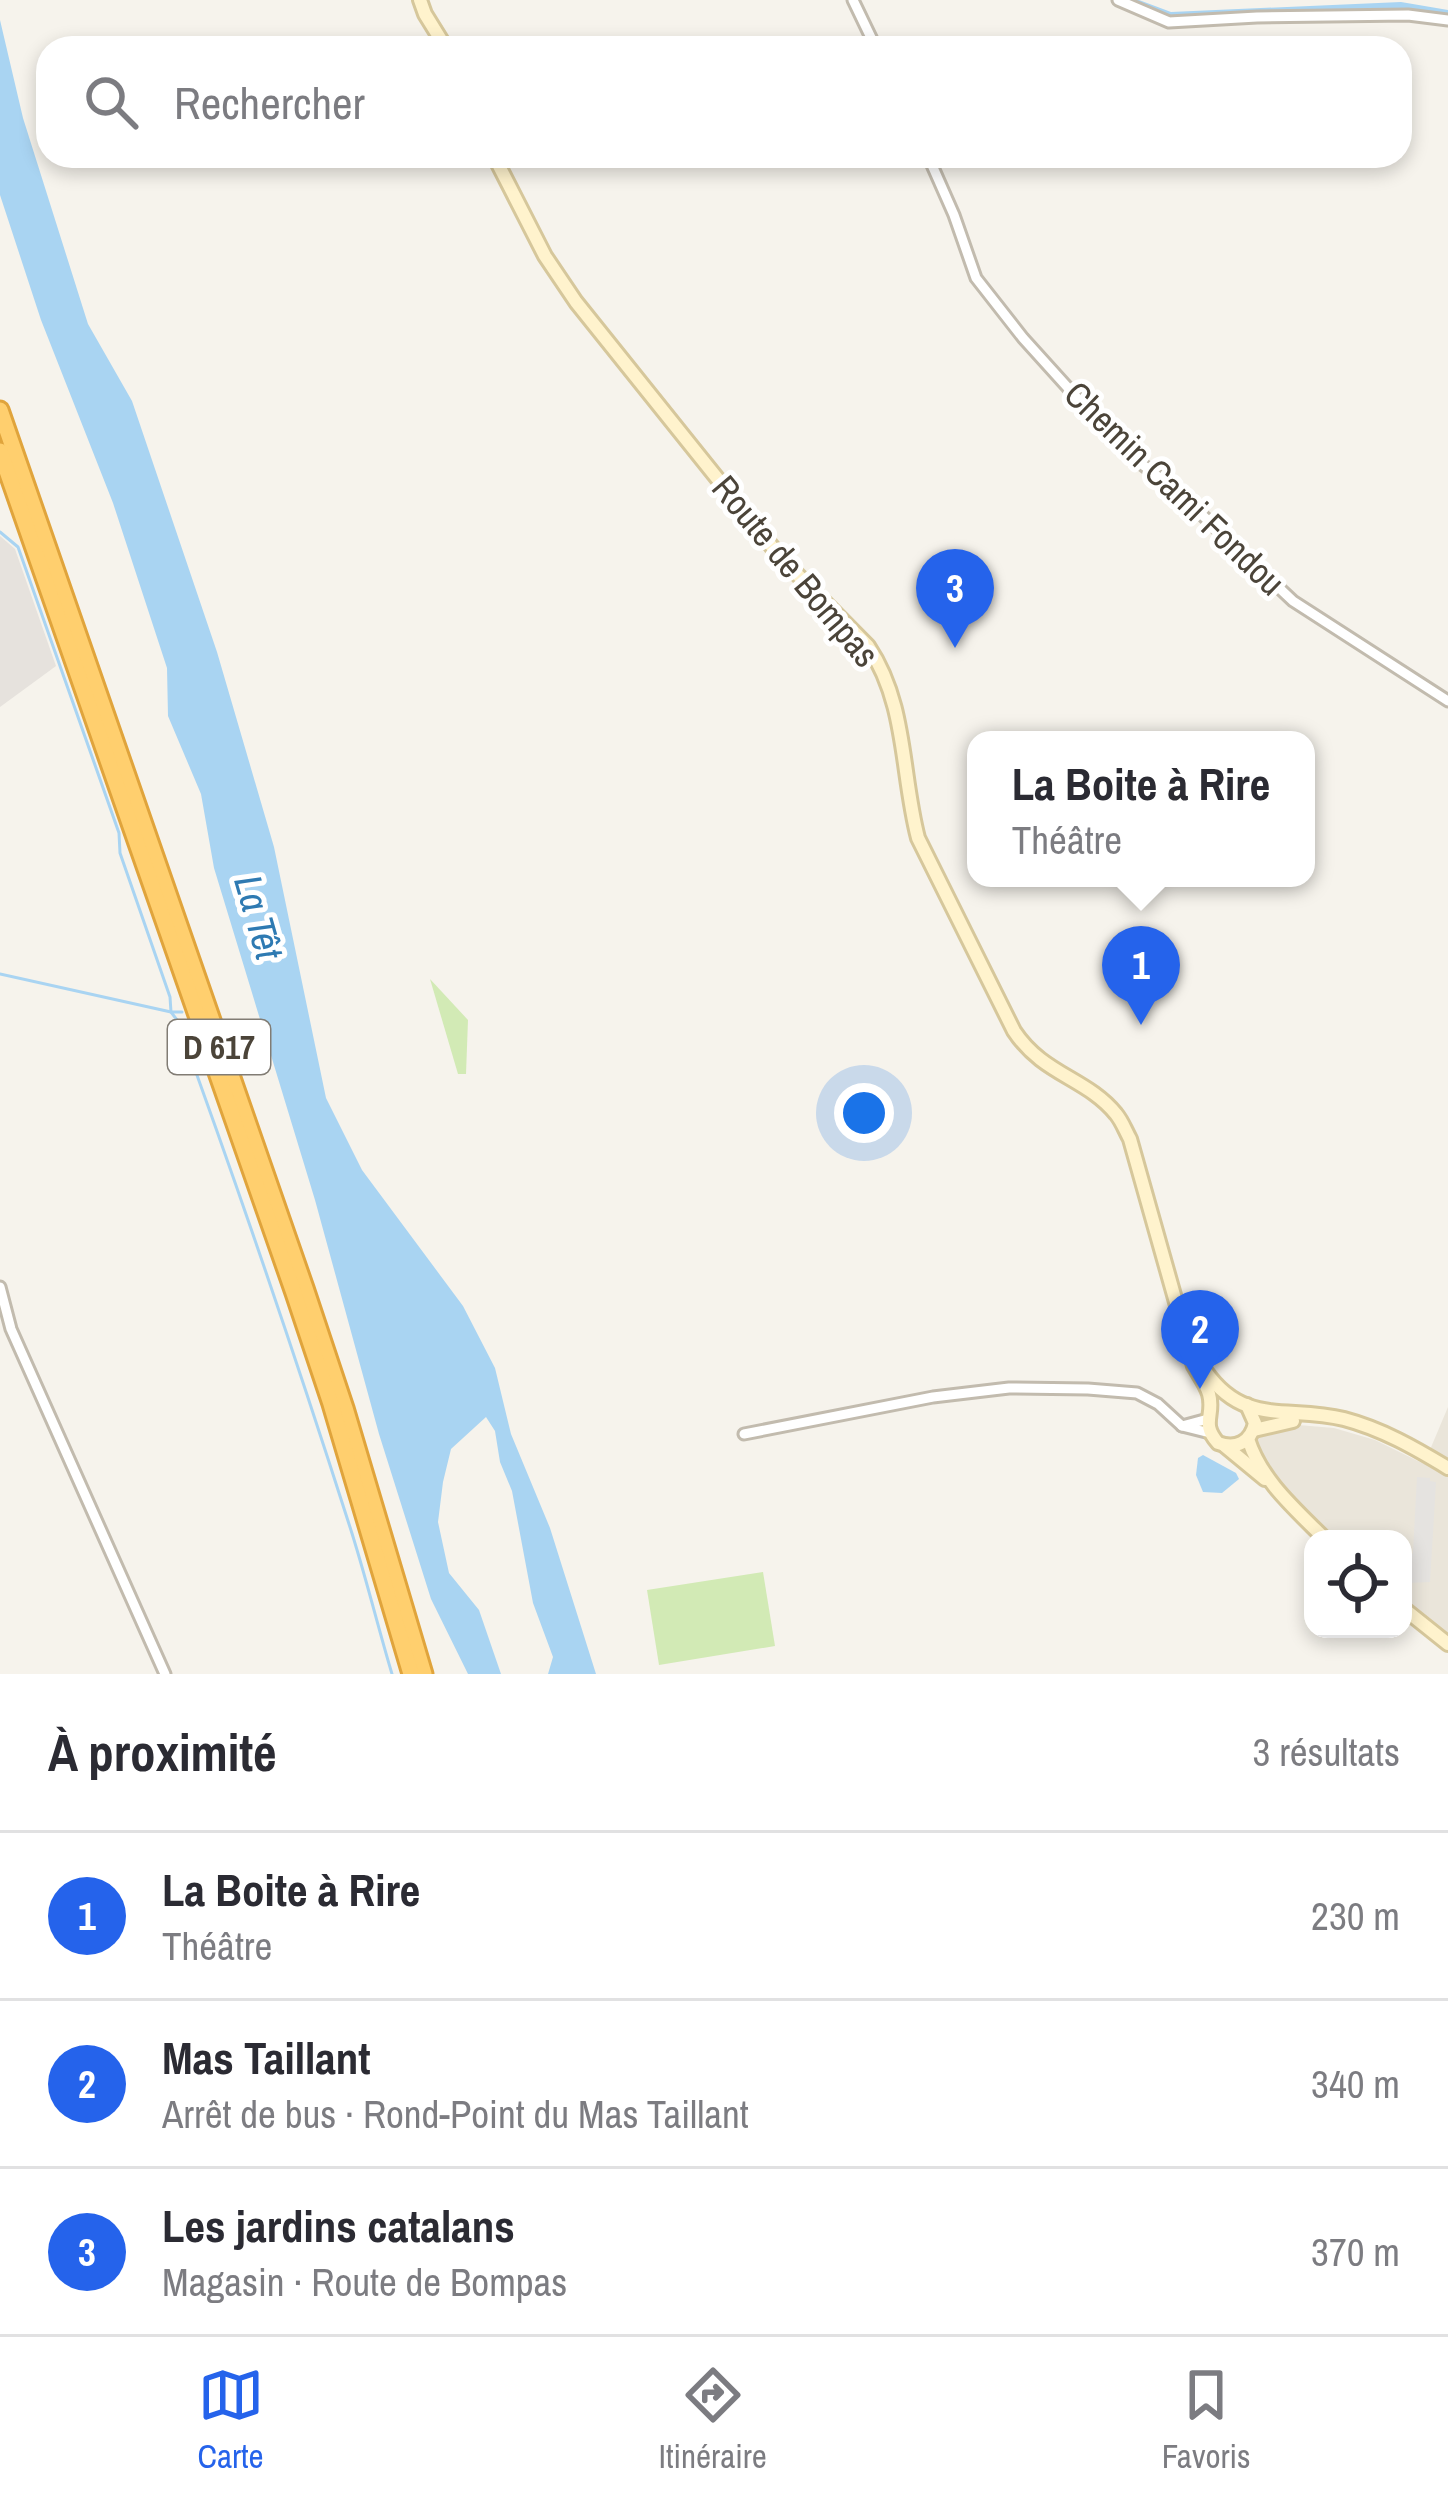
<!DOCTYPE html>
<html lang="fr">
<head>
<meta charset="utf-8">
<style>
	:root { --surface:#fff; --page:#f7f7f7; --text:#2b2b33; --muted:#7c7c81; --line:#e1e1e2; --accent:#2563eb }
	body { margin:0; font-family:"Archivo Narrow",sans-serif; background:var(--page); color:var(--text) }
	.controls { position:absolute; right:36px; bottom:36px; display:grid; overflow:hidden; border-radius:24px; box-shadow:0 6px 18px #0003 }
	.controls button { width:108px; height:108px; display:grid; place-items:center; padding:0; border:0; border-bottom:3px solid var(--line); background:var(--surface); color:var(--text); font:60px sans-serif }
	.you { position:absolute; left:864px; top:1113px; width:42px; height:42px; margin:-30px; border:9px solid #fff; border-radius:50%; background:#1a73e8; box-shadow:0 0 0 18px #1a73e833 }
	.badge { display:grid; place-items:center; width:78px; height:78px; border-radius:50%; background:var(--accent); color:#fff; font-size:39px; font-weight:700 }
	.pin { position:absolute; translate:-50% -99px; filter:drop-shadow(0 3px 6px #0008) }
	.pin::after { content:''; position:absolute; top:63px; width:42px; height:36px; background:inherit; clip-path:polygon(0 0,100% 0,50% 100%) }
	.popup { position:absolute; left:967px; top:731px; width:348px; height:156px; box-sizing:border-box; display:grid; place-content:center; border-radius:24px; background:var(--surface); filter:drop-shadow(0 3px 9px #0005); font-size:39px; white-space:nowrap; color:var(--muted) }
	.popup b { font-size:45px; color:var(--text) }
	.popup::after { content:''; position:absolute; left:50%; top:100%; margin-left:-24px; border:24px solid transparent; border-top-color:var(--surface) }
	.list { margin:0; padding:0; list-style:none }
	h2 { display:flex; justify-content:space-between; align-items:center; height:156px; margin:0; padding:0 48px; font-size:51px }
	h2 small { font-size:39px; font-weight:400; color:var(--muted) }
	.list li { display:grid; grid-template-columns:78px 1fr auto; gap:36px; align-items:center; box-sizing:border-box; height:168px; padding:0 48px; border-top:3px solid var(--line) }
	.list b { display:block; font-size:45px; white-space:nowrap }
	.list p { margin:0; font-size:39px; white-space:nowrap; color:var(--muted) }
	.list em { font-size:39px; font-style:normal; color:var(--muted) }
	.icon { flex:none; width:66px; height:66px; fill:none; stroke:currentColor; stroke-width:2; stroke-linecap:round; stroke-linejoin:round }
	.map { position:relative; flex:none; width:1448px; height:1674px; overflow:hidden }
	.search { position:absolute; background:var(--surface); box-shadow:0 6px 18px #0003; left:36px; right:36px; top:36px; height:132px; display:flex; align-items:center; gap:30px; box-sizing:border-box; padding:0 42px; border-radius:36px; color:var(--muted); font-size:45px }
	.sheet { height:660px; background:var(--surface) }
	nav { display:flex; justify-content:space-around; align-items:center; box-sizing:border-box; height:168px; border-top:3px solid var(--line); background:var(--surface); font-size:33px; color:var(--muted) }
	nav a { display:grid; justify-items:center; gap:6px }
	nav .on { color:var(--accent) }
	.map>svg:first-child { display:block }
</style>
</head>
<body>
<div class="map">
<svg width="1448" height="1674" viewBox="0 0 1448 1674">
	<rect width="100%" height="100%" fill="#f6f3ec"/>
	<polygon fill="#eae5da" points="1448,1407 1448,1636 1403,1602 1403,1539 1331,1539 1261,1462 1253,1440 1256,1434 1286,1424 1334,1428 1375,1440 1424,1464"/>
	<polygon fill="#e6e2dd" points="0,536 15,549 56,666 0,707"/>
	<g fill="#d2eab5">
		<polygon points="430,979 468,1020 466,1074 458,1074"/>
		<polygon points="763,1572 775,1646 659,1665 647,1590"/>
	</g>
	<polygon fill="#e5e3e0" points="1417,1477 1430,1478 1430,1481 1436,1482 1430,1582 1409,1583 1403,1578 1403,1565 1413,1553"/>
	<g fill="#a9d4f2">
		<polygon points="1120,0 1139,0 1171,12 1401,2 1448,10 1448,18 1400,10 1176,20"/>
		<polygon points="0,20 23,118 88,324 132,401 217,652 274,847 326,1098 362,1170 463,1306 495,1368 511,1434 550,1528 596,1674 548,1674 553,1657 533,1603 512,1491 500,1462 495,1431 486,1417 451,1449 443,1482 438,1522 449,1573 479,1610 501,1674 468,1674 431,1599 379,1434 315,1200 214,868 201,794 168,716 167,668 113,503 41,320 0,195"/>
		<polygon points="1203,1455 1236,1473 1239,1479 1222,1493 1203,1492 1196,1475 1198,1458"/>
	</g>
	<g fill="none" stroke-linecap="round" stroke-linejoin="round">
		<g stroke="#a9d4f2" stroke-width="3">
			<path d="M 0,532 L 18,547 L 119,833 L 120,853 L 170,997 L 171,1012 L 177,1020 C 238,1187 295,1355 349,1524 C 365,1573 377,1624 392,1674"/>
			<polyline points="0,974 171,1012 182,1012"/>
			<polyline points="234,1026 267,1034"/>
		</g>
		<g stroke="#c2bbae" stroke-width="15">
			<g id="street">
				<polyline points="853,0 876,48"/>
				<polyline points="1118,0 1169,22 1257,17 1408,15 1448,20"/>
				<polyline points="928,156 954,215 976,278 1023,338 1125,451 1179,493 1293,601 1448,701"/>
				<polyline points="0,1287 11,1329 165,1674"/>
				<polyline points="1208,1419 1182,1426 1210,1433"/>
				<polyline points="744,1434 933,1397 1009,1388 1088,1389 1137,1393 1158,1404 1182,1426"/>
			</g>
		</g>
		<g stroke="#d6c79b" stroke-width="18">
			<g id="secondary">
				<polyline points="420,0 425,14 446,48"/>
				<path d="M 494,156 L 545,256 L 576,302 L 781,558 L 868,646 C 907,704 901,773 918,838 L 1014,1031 C 1043,1075 1087,1078 1116,1114 C 1122,1121 1125,1130 1130,1139 L 1194,1366 C 1199,1375 1206,1384 1209,1394 C 1215,1415 1200,1423 1218,1443 C 1236,1450 1251,1442 1255,1423 L 1247,1405"/>
				<path d="M 1206,1372 C 1245,1427 1289,1405 1344,1419 C 1382,1429 1415,1448 1448,1468"/>
				<polyline points="1254,1430 1293,1421"/>
				<path d="M 1248,1439 C 1261,1480 1295,1509 1325,1539"/>
				<polyline points="1225,1446 1265,1479"/>
				<polyline points="1403,1608 1448,1644"/>
			</g>
		</g>
		<g stroke="#e0a43c" stroke-width="21">
			<g id="highway">
				<polyline points="0,410 305,1288 345,1408 424,1674"/>
				<polyline points="0,451 294,1293 331,1404 411,1674"/>
			</g>
		</g>
		<use href="#street" stroke="#fff" stroke-width="9"/>
		<use href="#secondary" stroke="#fff3cd" stroke-width="12"/>
		<use href="#highway" stroke="#ffcf6e" stroke-width="15"/>
	</g>
	<g text-anchor="middle" dominant-baseline="central" stroke-width="10" stroke-linejoin="round" paint-order="stroke">
		<rect fill="#fff" stroke="#817c74" stroke-width="3" x="168" y="1020" width="102" height="54" rx="9"/>
		<g font-size="33" font-weight="bold" fill="#4b4439">
			<text x="219" y="1047">D 617</text>
		</g>
		<g font-size="36" fill="#4b4439" stroke="#fff">
			<text transform="translate(1175 488) rotate(44)">Chemin Cami Fondou</text>
			<text transform="translate(796 571) rotate(50)">Route de Bompas</text>
		</g>
		<g font-size="39" font-style="italic" fill="#2e7ab2" stroke="#fff">
			<text transform="translate(259 917) rotate(74)">La Têt</text>
		</g>
	</g>
</svg>
<div class="controls">
<button><svg class="icon" aria-label="locate" viewBox="0 0 24 24"><circle cx="12" cy="12" r="6"/><path d="M12 2v4M12 18v4M2 12h4M18 12h4"/></svg></button>
</div>
<div class="you"></div>
<div class="pin badge" style="left:1141px;top:1025px">1</div>
<div class="popup"><b>La Boite à Rire</b>Théâtre</div>
<div class="pin badge" style="left:1200px;top:1389px">2</div>
<div class="pin badge" style="left:955px;top:648px">3</div>
<div class="search"><svg class="icon" aria-label="search" viewBox="0 0 24 24"><circle cx="10" cy="10" r="6"/><path d="M15 15l6 6"/></svg>Rechercher</div>
</div>
<section class="sheet">
<h2>À proximité<small>3 résultats</small></h2>
<ul class="list">
<li><span class="badge">1</span><div><b>La Boite à Rire</b><p>Théâtre</p></div><em>230 m</em></li>
<li><span class="badge">2</span><div><b>Mas Taillant</b><p>Arrêt de bus · Rond-Point du Mas Taillant</p></div><em>340 m</em></li>
<li><span class="badge">3</span><div><b>Les jardins catalans</b><p>Magasin · Route de Bompas</p></div><em>370 m</em></li>
</ul>
</section>
<nav>
<a class="on"><svg class="icon" aria-label="map" viewBox="0 0 24 24"><path d="M3 6l6-2 6 2 6-2v14l-6 2-6-2-6 2zM9 4v14M15 6v14"/></svg>Carte</a>
<a><svg class="icon" aria-label="directions" viewBox="0 0 24 24"><path d="M12 3l9 9-9 9-9-9zM9 14v-3h6M13 9l2 2-2 2"/></svg>Itinéraire</a>
<a><svg class="icon" aria-label="saved" viewBox="0 0 24 24"><path d="M7 4h10v16l-5-4-5 4z"/></svg>Favoris</a>
</nav>
</body>
</html>
